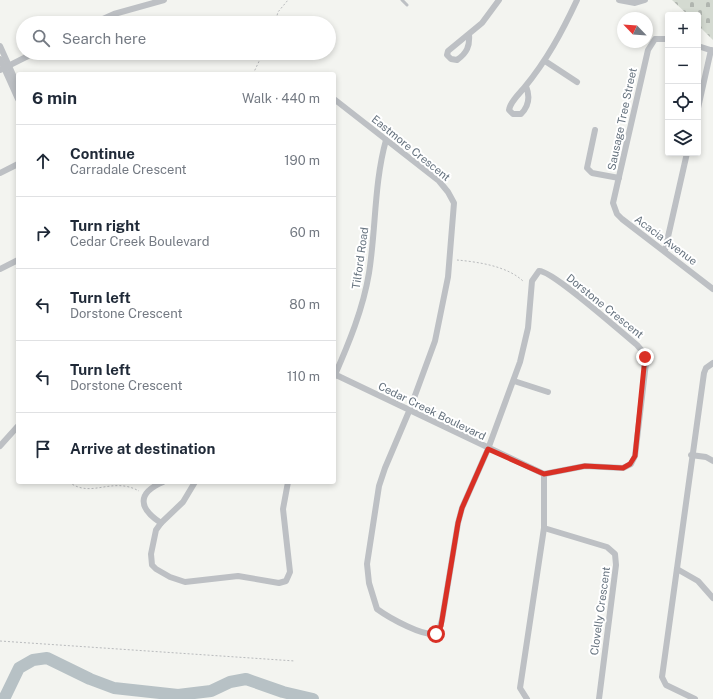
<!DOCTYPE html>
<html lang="en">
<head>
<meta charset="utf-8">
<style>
	:root { --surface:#fff; --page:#f2f2f3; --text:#1f2937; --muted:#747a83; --line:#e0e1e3 }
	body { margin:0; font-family:"Public Sans",sans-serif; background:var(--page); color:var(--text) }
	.controls { position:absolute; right:12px; top:12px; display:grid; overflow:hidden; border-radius:4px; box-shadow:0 2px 6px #0003 }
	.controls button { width:36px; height:36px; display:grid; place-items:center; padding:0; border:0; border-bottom:1px solid var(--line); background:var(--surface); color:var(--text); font:20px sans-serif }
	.compass { position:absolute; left:617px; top:12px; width:36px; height:36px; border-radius:50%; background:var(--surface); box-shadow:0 2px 6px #0003; rotate:295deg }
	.stop { position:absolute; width:12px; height:12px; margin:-9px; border:3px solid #d93025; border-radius:50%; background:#fff }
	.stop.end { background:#d93025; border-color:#fff; box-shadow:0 1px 4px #0008 }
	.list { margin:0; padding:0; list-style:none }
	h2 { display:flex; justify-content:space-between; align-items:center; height:52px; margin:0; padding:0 16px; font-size:17px }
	h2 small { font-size:13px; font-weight:400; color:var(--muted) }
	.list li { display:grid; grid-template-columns:26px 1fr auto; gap:12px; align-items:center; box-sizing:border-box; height:72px; padding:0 16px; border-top:1px solid var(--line) }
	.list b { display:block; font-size:15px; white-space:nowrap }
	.list p { margin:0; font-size:13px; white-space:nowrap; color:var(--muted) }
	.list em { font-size:13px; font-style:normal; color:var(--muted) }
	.icon { flex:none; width:22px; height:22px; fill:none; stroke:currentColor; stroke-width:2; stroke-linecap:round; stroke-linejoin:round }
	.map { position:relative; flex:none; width:713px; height:699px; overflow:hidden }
	.search { position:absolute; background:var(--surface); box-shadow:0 2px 6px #0003; left:16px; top:16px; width:320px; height:44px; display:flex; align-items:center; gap:10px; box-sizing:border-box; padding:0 14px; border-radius:22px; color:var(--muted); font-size:15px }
	.panel { position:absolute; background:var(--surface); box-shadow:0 2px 6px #0003; left:16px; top:72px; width:320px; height:412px; border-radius:4px }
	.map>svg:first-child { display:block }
</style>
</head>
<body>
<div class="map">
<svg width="713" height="699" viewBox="0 0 713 699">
	<defs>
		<pattern id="cemetery-stones" width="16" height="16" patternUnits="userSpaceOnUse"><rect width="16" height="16" fill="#d4dad1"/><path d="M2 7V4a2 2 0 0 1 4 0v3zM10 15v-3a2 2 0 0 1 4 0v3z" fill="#b0b5af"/></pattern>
	</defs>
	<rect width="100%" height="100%" fill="#f3f4f0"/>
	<polygon fill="url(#cemetery-stones)" points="672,0 713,0 713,40 698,25 698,15 688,15"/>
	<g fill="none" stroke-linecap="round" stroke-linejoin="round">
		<polyline stroke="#b7c1c5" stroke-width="12" points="1,699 5,697 19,668 33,660 47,658 90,679 114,688 178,695 211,691 230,682 246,679 283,692 313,699"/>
		<g stroke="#b9bbbd" stroke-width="1" stroke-dasharray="2 2" stroke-linecap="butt">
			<polyline points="275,23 278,12 288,0"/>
			<polyline points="253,74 263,53"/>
			<path d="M 457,260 C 478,262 508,266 524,282"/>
			<path d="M 69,482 C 91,499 112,476 139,491"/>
			<polyline points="0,641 295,661"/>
		</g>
		<polyline stroke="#bdc0c4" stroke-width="3" points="402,0 407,5"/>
		<g stroke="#bdc0c4" stroke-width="6">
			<polyline points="619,0 635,3 645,0"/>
			<polyline points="94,23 114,14 164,0"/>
			<path d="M 469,34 C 470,46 467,53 457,60 L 451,59 L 447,55 L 448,51 L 482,23 L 499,0"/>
			<polyline points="668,39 655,39 648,50 613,203 617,214 622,219 713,289"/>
			<polyline points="0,46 18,86"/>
			<polyline points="698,46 713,51"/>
			<polyline points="0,59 18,99"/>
			<polyline points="545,61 577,82"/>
			<polyline points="0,70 34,53"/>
			<path d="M 526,86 C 530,96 529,106 521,114 L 513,114 L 509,110 C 510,102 519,94 524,88 C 547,60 562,32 577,0"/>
			<path d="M 334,99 L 439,181 L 448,192 L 454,203 L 448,277 L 435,341 L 410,409 L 385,468 L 379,486 L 367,564 L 369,583 L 377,609 C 388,617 426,639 438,633 L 442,620 L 458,523 L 462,508 L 488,449 L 520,362 L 528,328 L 532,281 L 539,271 C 552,270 622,333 637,345 L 643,352 L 646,363 L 635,456 L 631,464 L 623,468 L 585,466 L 544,474 L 334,374"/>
			<polyline points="698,108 711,50"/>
			<polyline points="595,130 587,168 592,173 619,178"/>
			<polyline points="0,173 18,164"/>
			<polyline points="665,250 687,153"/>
			<polyline points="0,269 18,260"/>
			<path d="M 334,377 C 349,343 363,309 369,273 C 376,229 374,183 386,140"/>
			<polyline points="514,381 548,392"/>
			<polyline points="0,446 18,426"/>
			<polyline points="691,455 706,457 713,461"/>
			<polyline points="195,482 183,502 161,523 156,530 151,554 152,565 156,569 170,577 185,582 238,576 279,583 286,581 290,572 283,509 288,482"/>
			<path d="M 161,523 C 138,508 137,493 163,482"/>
			<polyline points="544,528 607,547 615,554 616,565 599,699"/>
			<polyline points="677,569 698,581 713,598"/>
			<polyline points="527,699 520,688 544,528 544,474"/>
			<polyline points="695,699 666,685 662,677 704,373 706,368 713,363"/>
		</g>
	</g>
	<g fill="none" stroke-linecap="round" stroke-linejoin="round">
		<polyline stroke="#d93025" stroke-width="5" points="436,634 441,626 458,523 462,508 488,449 544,474 585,466 623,468 630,464 635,456 645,357"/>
	</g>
	<g text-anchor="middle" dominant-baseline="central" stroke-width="4" stroke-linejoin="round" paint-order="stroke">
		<g font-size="11" fill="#65727e" stroke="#fff">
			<text transform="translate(622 119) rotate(-78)">Sausage Tree Street</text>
			<text transform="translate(411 148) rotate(39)">Eastmore Crescent</text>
			<text transform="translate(666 240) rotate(37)">Acacia Avenue</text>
			<text transform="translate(360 258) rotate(-82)">Tilford Road</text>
			<text transform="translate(605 306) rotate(39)">Dorstone Crescent</text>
			<text transform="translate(432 411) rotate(26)">Cedar Creek Boulevard</text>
			<text transform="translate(600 611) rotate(-82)">Clovelly Crescent</text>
		</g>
	</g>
</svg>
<div class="controls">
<button>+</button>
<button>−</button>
<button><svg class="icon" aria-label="locate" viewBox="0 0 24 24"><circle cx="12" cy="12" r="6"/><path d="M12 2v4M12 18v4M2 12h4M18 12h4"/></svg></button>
<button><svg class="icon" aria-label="layers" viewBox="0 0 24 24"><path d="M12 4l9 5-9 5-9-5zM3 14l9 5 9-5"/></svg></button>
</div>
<svg class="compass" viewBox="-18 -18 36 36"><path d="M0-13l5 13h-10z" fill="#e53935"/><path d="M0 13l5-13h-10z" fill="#747a83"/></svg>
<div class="stop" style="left:436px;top:634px"></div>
<div class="stop end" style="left:645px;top:357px"></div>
<div class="search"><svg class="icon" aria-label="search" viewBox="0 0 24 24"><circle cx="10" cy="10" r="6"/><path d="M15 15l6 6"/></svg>Search here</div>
<section class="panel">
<h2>6 min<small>Walk · 440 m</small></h2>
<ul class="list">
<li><svg class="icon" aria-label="ahead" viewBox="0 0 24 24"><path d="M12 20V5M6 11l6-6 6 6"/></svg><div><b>Continue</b><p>Carradale Crescent</p></div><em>190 m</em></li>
<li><svg class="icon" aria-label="right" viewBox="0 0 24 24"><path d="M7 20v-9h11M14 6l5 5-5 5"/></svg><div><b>Turn right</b><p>Cedar Creek Boulevard</p></div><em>60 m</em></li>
<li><svg class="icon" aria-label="left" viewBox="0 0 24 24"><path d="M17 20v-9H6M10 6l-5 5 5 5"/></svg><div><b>Turn left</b><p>Dorstone Crescent</p></div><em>80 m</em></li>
<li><svg class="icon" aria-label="left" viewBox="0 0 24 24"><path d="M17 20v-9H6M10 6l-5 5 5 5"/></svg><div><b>Turn left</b><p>Dorstone Crescent</p></div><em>110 m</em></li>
<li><svg class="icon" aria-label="arrive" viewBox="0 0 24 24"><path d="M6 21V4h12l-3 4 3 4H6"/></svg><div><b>Arrive at destination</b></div></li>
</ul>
</section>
</div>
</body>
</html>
